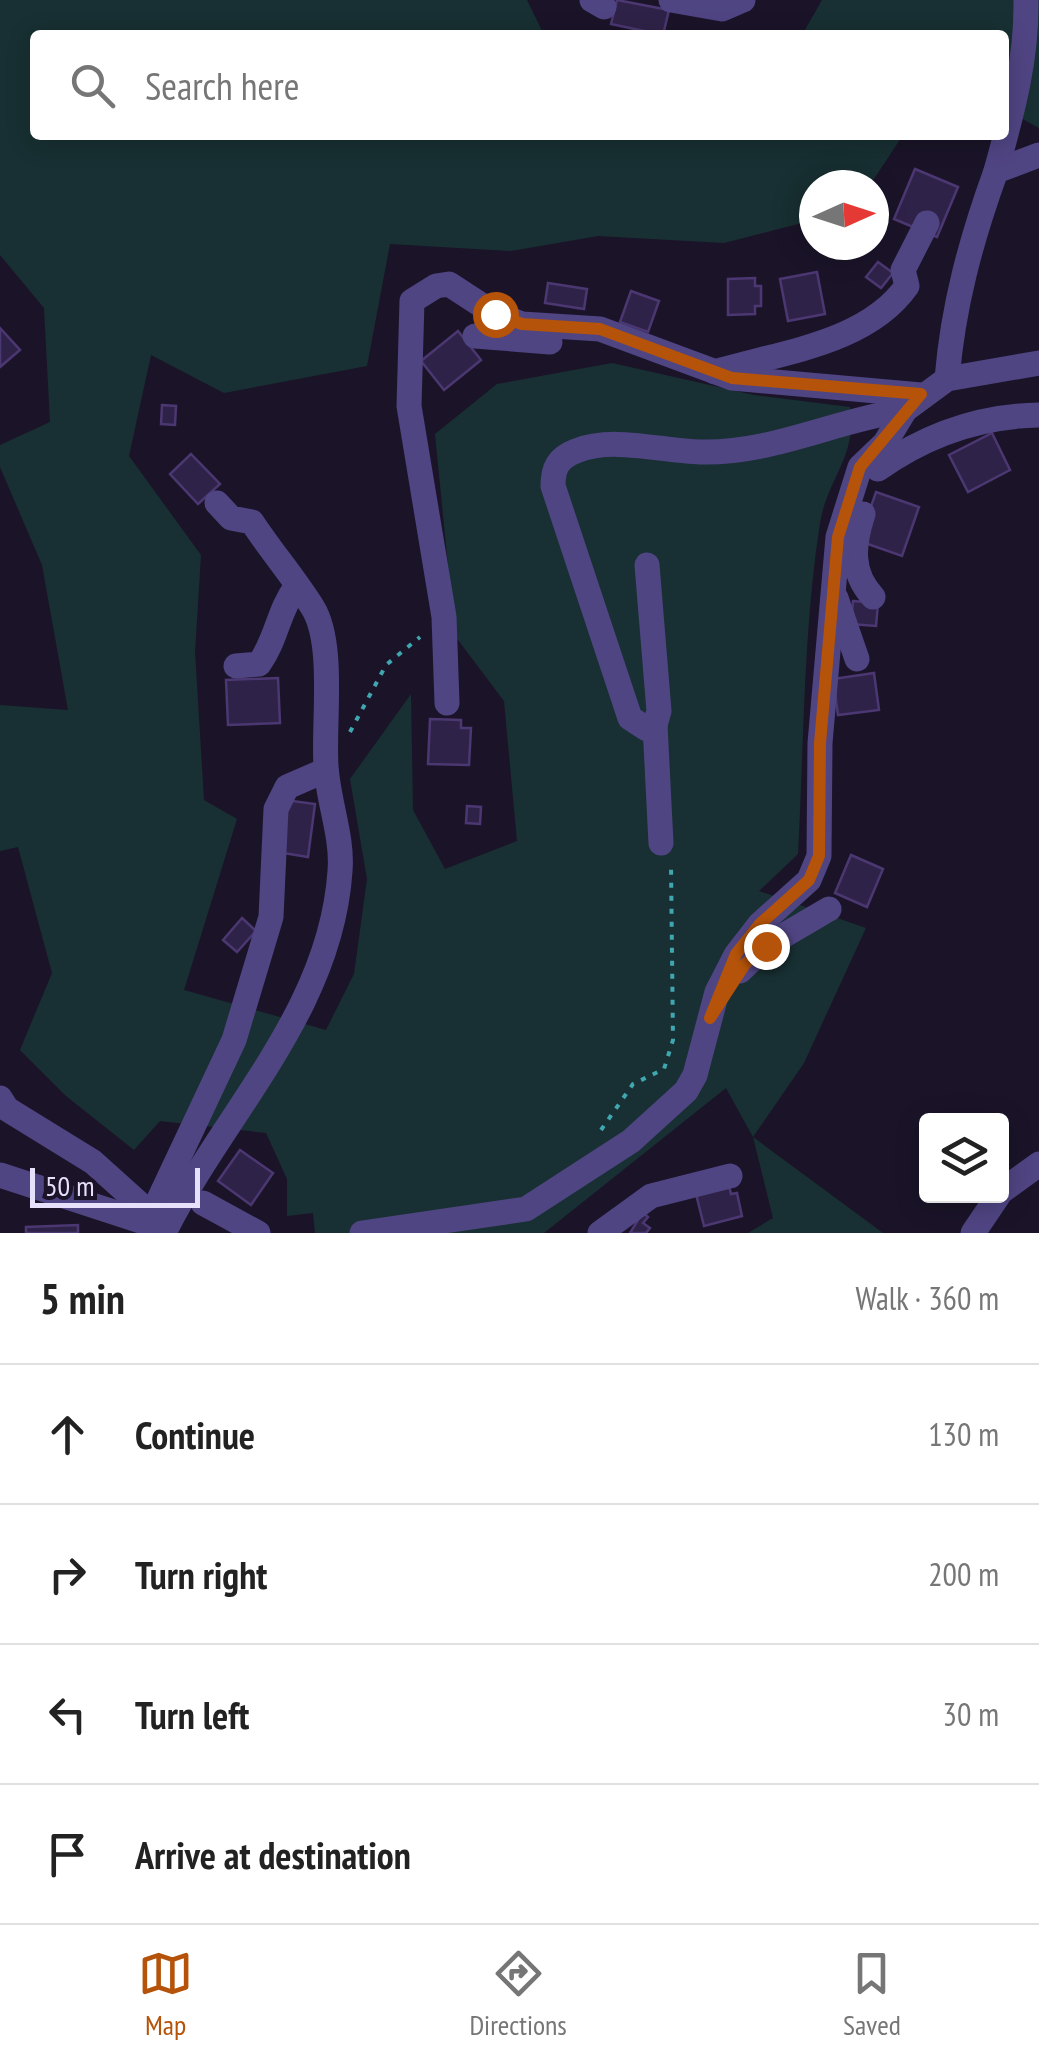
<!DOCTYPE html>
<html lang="en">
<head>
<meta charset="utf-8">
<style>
	:root { --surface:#fff; --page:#f2f2f2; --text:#222; --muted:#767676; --line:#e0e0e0; --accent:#b45309 }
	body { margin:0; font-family:"PT Sans Narrow",sans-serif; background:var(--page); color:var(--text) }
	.controls { position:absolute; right:30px; bottom:30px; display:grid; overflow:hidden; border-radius:10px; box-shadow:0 5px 25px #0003 }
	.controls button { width:90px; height:90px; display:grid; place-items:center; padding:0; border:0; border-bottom:2px solid var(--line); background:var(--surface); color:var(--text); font:50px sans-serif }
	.compass { position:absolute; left:799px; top:170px; width:90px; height:90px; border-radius:50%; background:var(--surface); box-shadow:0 5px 25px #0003; rotate:87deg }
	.scale { position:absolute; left:30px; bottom:25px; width:170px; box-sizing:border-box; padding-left:10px; border:5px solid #e7e0fb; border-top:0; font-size:28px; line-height:35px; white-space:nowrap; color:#e7e0fb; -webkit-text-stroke:8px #1b1429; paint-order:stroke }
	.stop { position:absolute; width:30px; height:30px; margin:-22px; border:8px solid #b45309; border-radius:50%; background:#fff }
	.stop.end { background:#b45309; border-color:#fff; box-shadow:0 2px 10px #0008 }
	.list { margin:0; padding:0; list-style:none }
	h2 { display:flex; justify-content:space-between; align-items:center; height:130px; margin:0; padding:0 40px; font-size:42px }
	h2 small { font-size:32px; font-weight:400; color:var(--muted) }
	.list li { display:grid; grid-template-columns:65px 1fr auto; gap:30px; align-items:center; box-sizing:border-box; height:140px; padding:0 40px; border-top:2px solid var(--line) }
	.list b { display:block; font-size:38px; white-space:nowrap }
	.list em { font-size:32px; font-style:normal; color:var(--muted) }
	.icon { flex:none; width:55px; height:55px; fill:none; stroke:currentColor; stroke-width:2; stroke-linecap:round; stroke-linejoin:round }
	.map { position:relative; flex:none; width:1039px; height:1233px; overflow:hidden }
	.search { position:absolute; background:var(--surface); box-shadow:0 5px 25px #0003; left:30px; right:30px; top:30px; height:110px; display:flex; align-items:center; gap:25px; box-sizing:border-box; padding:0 35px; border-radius:10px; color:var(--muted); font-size:38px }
	.sheet { height:690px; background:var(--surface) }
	nav { display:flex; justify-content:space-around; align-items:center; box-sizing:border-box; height:140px; border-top:2px solid var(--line); background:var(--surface); font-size:28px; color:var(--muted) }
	nav a { display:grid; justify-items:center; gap:5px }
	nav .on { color:var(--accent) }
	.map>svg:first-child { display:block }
</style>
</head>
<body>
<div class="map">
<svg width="1039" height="1233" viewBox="0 0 1039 1233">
	<rect width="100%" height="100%" fill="#1b1429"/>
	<g fill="#183033">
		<path d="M 0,0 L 527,0 L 544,35 L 35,35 L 35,135 L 903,135 L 870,185 L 814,185 L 814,220 L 724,243 L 598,236 L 511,251 L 390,244 L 367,366 L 224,393 L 151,355 L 129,456 L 201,555 L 195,652 L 204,800 L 237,819 L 184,990 L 326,1030 L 354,974 L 367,879 L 350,779 L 411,694 L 413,810 L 445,869 L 517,841 L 504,701 L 455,636 L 435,434 L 497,384 L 612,363 L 754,395 L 850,407 C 858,455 827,479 820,523 C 803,632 804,744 798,854 L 759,891 L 866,928 L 804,1063 L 753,1137 L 883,1233 L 748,1233 L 773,1218 L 753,1137 L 726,1088 L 544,1233 L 315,1233 L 313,1213 L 287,1216 L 287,1179 L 266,1133 L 160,1121 L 134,1150 L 66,1096 L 20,1050 L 52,973 L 18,847 L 0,851 L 0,705 L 68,710 L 42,565 L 0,467 L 0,445 L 50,422 L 44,308 L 0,255 Z"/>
		<polygon points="822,0 1039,0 1039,128 1004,109 1004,35 802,35"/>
	</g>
	<g fill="#2f2248" stroke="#4b3771" stroke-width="2.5">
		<polygon points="617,0 669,10 663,35 611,24"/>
		<polygon points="915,169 958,187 937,237 894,219"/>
		<polygon points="878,262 893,273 881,288 866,277"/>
		<polygon points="817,272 825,314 788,321 780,279"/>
		<polygon points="755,278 755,286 761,286 761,306 755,306 755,314 728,315 728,279"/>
		<polygon points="548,283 587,289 584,309 545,303"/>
		<polygon points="631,291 659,301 648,332 620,322"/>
		<polygon points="0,328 20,350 0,367"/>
		<polygon points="458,331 481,360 444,390 421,361"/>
		<polygon points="162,405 176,406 175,425 161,424"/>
		<polygon points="992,433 1010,470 968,492 949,455"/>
		<polygon points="191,454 220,484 198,504 170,474"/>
		<polygon points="876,492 919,507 902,556 859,541"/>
		<polygon points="853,601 878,603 876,626 851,624"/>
		<polygon points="874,673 879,710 838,715 833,679"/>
		<polygon points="278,678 280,723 228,725 226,680"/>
		<polygon points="430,719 461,720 461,728 471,728 469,765 428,764"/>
		<polygon points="285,800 315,804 308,857 277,852"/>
		<polygon points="467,806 481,807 480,824 466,823"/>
		<polygon points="851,855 883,869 867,907 835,893"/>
		<polygon points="242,918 256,931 237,952 223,940"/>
		<polygon points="240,1150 273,1173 251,1205 218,1181"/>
		<polygon points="728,1182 731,1194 737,1193 742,1216 704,1226 695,1190"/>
		<polygon points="643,1212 648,1217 643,1223 650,1228 646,1233 630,1233"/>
		<polygon points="78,1225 78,1233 26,1233 26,1227"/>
	</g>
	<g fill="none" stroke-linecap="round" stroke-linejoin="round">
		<g stroke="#40a6b0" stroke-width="4" stroke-dasharray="5 8" stroke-linecap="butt">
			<polyline points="350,732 386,665 420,637"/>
			<polyline points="601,1130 633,1084 664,1069 673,1040 671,865"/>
		</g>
		<g stroke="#504583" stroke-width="25">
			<polyline points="592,0 604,7"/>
			<polyline points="671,0 722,9 743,0"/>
			<path d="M 996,171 C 1012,113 1027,60 1026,0"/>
			<polyline points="475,336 550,342"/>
			<path d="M 715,372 C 780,352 866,344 907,286 L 903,270 L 927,223"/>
			<path d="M 947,379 C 953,306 971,240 996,171 L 1039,155"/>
			<path d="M 878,469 C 926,435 980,416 1039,415"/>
			<path d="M 863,514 C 853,545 850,572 873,597"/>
			<path d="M 647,565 L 659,711 L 655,725 L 647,729 L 630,718 L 553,486 C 553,468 558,458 576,451 C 612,436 662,451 700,452 C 771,454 836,420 905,410"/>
			<polyline points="836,598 857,659"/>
			<path d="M 236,666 L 259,664 C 277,639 278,611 296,587"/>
			<polyline points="447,703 444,617 409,406 412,301 436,286 449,284 495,314 522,324 600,329 732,378 921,395"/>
			<polyline points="655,725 661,843"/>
			<polyline points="740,971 766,946 829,909"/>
			<polyline points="0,1098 7,1109 93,1162 163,1225"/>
			<polyline points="0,1175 159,1227"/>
			<polyline points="1002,1191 1039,1164"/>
			<polyline points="203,1203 258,1233"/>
			<polyline points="153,1212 234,1040 271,917 276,809 287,787 326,770"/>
			<path d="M 166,1229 C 225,1112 331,1010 340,871 C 343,837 328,801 326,766 C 323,724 335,644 313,608 C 295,579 271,551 252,522 L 231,518 L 217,503"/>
			<polyline points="362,1233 526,1209 631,1141 686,1091 695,1075 717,992 736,955 760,924 809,880 819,856 820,743 838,537 860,467 885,443 905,410 947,379 1039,363"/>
			<polyline points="600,1233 651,1196 730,1176"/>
			<polyline points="973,1233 998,1196"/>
		</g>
	</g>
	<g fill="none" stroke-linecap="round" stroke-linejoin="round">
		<polyline stroke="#b45309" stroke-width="12" points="495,314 522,324 600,329 732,378 921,394 860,467 838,537 820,743 819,856 809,880 760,924 736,954 710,1018 745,964 766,946"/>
	</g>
</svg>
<div class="controls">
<button><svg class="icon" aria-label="layers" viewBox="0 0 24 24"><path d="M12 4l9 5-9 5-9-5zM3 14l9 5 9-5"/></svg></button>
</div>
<svg class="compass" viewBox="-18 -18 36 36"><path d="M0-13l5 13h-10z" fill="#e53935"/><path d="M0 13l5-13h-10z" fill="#767676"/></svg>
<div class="scale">50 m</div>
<div class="stop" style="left:495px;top:314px"></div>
<div class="stop end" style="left:766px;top:946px"></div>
<div class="search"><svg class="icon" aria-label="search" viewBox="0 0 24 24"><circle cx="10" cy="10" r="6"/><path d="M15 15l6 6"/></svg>Search here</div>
</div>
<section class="sheet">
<h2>5 min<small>Walk · 360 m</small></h2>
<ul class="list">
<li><svg class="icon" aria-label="ahead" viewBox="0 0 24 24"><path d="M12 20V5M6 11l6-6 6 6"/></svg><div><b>Continue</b></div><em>130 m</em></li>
<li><svg class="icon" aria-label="right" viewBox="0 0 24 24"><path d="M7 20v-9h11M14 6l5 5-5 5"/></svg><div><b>Turn right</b></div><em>200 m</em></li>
<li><svg class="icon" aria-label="left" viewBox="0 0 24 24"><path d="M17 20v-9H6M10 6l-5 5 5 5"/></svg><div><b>Turn left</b></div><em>30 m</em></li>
<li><svg class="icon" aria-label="arrive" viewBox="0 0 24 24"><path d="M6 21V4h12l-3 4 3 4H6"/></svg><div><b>Arrive at destination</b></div></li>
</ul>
</section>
<nav>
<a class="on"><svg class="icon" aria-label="map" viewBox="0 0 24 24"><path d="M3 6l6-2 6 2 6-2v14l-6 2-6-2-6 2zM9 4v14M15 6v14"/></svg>Map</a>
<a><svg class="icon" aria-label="directions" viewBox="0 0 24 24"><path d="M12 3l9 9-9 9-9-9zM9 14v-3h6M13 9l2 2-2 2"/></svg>Directions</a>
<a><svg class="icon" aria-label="saved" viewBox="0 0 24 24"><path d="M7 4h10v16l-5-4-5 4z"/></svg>Saved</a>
</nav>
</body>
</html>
